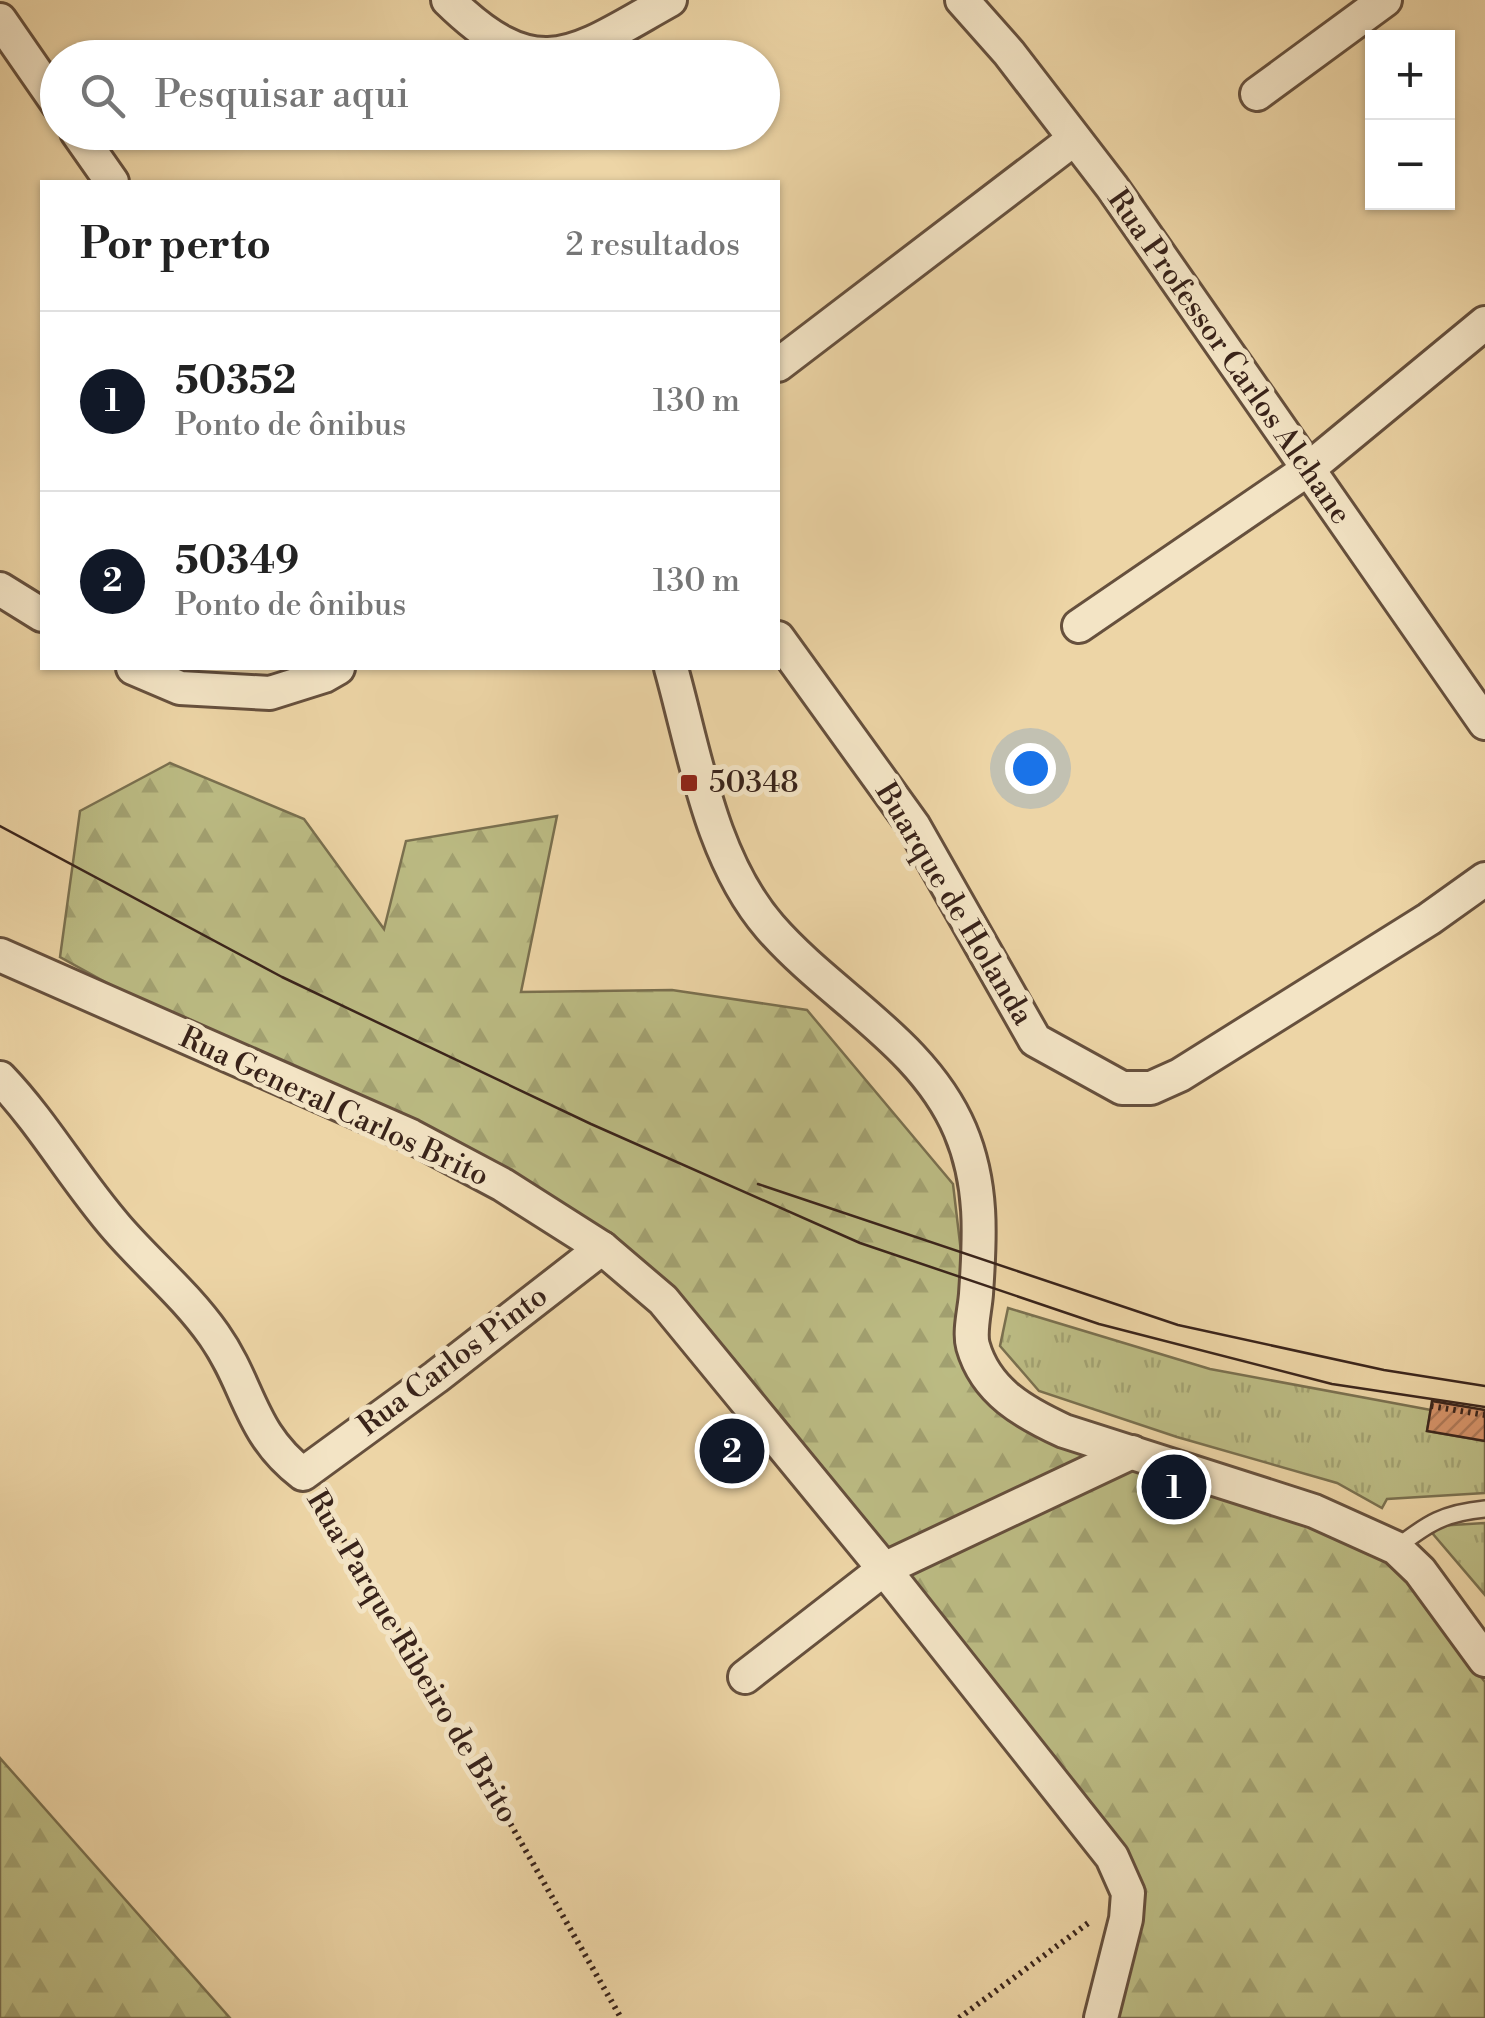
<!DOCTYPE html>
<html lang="pt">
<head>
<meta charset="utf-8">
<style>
	:root { --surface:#fff; --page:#f2f2f2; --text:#222; --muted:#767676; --line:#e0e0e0; --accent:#111827 }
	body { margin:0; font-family:"Libre Bodoni",serif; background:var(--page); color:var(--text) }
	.controls { position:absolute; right:30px; top:30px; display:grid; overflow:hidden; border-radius:0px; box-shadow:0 2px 8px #0004 }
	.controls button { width:90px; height:90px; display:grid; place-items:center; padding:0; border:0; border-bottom:2px solid var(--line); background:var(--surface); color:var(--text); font:50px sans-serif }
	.you { position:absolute; left:1030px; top:768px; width:35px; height:35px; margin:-25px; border:8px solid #fff; border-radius:50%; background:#1a73e8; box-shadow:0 0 0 15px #1a73e833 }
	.badge { display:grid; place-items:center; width:65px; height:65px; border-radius:50%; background:var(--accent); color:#fff; font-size:32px; font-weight:700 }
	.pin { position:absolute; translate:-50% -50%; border:5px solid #fff; box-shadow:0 2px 10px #0006 }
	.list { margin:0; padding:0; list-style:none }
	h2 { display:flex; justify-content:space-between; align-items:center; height:130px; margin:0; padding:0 40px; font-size:42px }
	h2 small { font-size:32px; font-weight:400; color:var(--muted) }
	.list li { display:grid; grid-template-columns:65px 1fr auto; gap:30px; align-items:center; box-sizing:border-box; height:180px; padding:0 40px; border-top:2px solid var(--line) }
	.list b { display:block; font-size:38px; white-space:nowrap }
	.list p { margin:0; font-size:32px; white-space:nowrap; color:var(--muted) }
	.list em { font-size:32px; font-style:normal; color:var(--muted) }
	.icon { flex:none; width:55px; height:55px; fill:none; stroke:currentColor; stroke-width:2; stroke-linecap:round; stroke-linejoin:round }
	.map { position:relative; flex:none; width:1485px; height:2018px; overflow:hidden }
	.search { position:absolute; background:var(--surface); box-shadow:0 2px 8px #0004; left:40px; top:40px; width:740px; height:110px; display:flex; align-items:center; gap:25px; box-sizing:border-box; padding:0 35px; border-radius:55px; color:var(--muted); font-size:38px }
	.panel { position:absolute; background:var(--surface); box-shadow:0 2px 8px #0004; left:40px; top:180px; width:740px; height:490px; border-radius:0px }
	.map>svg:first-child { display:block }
</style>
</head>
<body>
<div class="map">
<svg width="1485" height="2018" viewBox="0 0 1485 2018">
	<defs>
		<pattern id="grass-tufts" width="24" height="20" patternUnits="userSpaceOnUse" patternTransform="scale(2.5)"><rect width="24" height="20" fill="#bcbc84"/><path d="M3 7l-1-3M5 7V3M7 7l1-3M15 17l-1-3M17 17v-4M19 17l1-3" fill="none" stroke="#a2a171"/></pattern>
		<pattern id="forest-firs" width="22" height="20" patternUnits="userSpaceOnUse" patternTransform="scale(2.5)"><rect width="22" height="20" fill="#bcbc84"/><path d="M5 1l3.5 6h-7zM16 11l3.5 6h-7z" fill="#a2a171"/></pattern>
		<pattern id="building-hatch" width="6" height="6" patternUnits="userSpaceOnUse" patternTransform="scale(2.5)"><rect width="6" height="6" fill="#d79369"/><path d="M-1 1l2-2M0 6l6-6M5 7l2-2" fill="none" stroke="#af7856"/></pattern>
	</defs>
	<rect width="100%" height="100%" fill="#edd5a6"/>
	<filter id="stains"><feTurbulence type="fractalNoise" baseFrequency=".002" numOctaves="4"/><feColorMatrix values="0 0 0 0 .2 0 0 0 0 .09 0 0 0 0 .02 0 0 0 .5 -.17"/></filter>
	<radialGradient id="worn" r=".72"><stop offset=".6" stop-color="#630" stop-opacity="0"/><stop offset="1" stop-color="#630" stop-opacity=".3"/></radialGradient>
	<g fill="url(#grass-tufts)" stroke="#7a704f" stroke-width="2.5">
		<polygon points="1008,1308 1210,1369 1431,1410 1427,1431 1485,1441 1485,1493 1387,1499 1382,1508 1337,1483 1177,1437 1039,1391 1000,1346"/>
		<polygon points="1485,1523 1485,1595 1433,1534 1436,1526"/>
	</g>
	<g fill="url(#forest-firs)" stroke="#7a704f" stroke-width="2.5">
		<polygon points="170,763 304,819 384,929 406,841 557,816 521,992 672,990 807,1010 953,1184 972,1345 1064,1431 1370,1535 1485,1682 1485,2018 1097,2018 1128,1893 629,1271 60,957 80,811"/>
		<polygon points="0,1758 230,2018 0,2018"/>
	</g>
	<polygon fill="url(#building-hatch)" stroke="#39231a" stroke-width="2.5" points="1432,1401 1485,1410 1485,1441 1427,1431"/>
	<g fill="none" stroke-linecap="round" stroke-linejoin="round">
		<g stroke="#66503d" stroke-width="20">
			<path id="service" d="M 1396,1548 C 1428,1523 1444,1513 1485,1509"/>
		</g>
		<g stroke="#66503d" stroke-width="38">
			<g id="minor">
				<path d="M 448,0 C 539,89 575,53 670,0"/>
				<polyline points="962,0 1009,53 1112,187 1485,723"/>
				<polyline points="0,20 58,104"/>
				<polyline points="1257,94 1385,0"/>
				<polyline points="77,132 112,182"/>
				<polyline points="778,365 1074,139"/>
				<polyline points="0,589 42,615"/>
				<polyline points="1079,626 1307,470 1485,323"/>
				<polyline points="778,638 913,825 1035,1040 1122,1088 1151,1088 1180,1075 1429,919 1485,879"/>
				<polyline points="133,668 180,688 270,693 324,676 338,668"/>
				<path d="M 671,668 C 695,753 710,858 770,927 C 831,997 923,1043 960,1130 C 983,1184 980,1237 976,1294 C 975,1309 969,1332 973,1346 C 986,1392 1025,1413 1064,1431 L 1314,1511 L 1396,1548 L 1420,1571 L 1485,1660"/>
				<polyline points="0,955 411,1136 503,1185 602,1248 663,1300 884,1569 745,1677"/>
				<path d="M 0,1078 C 44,1124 75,1180 117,1228 C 149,1265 185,1294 214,1335 C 250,1386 249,1433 303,1474 L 436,1377 L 602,1248"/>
				<polyline points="1101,2018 1126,1919 1128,1893 1112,1857 884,1569 1132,1452"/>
			</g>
		</g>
		<g stroke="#39231a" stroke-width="6" stroke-dasharray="2.5 5" stroke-linecap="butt">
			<polyline points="1431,1406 1485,1415"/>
			<polyline points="320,1501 428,1679 621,2018"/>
			<polyline points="959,2018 1091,1921"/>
		</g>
		<use href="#service" stroke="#f3e4c5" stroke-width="15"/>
		<use href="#minor" stroke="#f3e4c5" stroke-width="32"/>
		<g stroke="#39231a" stroke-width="2.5">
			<polyline points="0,826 282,977 591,1124 860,1243 1099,1324 1332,1384 1485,1407"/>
			<polyline points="758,1184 1178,1325 1384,1370 1485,1386"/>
		</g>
	</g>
	<rect fill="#8f2418" stroke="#f3e4c5" stroke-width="4" x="679" y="773" width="20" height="20" rx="5"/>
	<g text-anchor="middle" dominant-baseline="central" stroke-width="10" stroke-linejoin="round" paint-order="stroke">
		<g font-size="30" fill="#39231a" stroke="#f3e4c5">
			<text transform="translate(1229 357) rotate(55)">Rua Professor Carlos Alchane</text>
			<text transform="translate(954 904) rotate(59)">Buarque de Holanda</text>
			<text transform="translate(334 1107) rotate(25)">Rua General Carlos Brito</text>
			<text transform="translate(453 1361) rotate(-37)">Rua Carlos Pinto</text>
			<text transform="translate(412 1657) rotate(59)">Rua Parque Ribeiro de Brito</text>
		</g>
		<g font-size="30" fill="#39231a" stroke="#f3e4c5" text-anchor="start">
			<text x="709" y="783">50348</text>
		</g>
	</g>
	<rect width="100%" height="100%" filter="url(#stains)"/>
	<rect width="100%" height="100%" fill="url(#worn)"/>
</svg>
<div class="controls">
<button>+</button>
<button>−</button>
</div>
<div class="you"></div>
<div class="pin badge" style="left:1174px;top:1487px">1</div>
<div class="pin badge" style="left:732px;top:1451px">2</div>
<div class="search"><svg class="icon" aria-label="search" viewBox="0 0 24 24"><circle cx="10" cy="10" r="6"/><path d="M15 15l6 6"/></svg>Pesquisar aqui</div>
<section class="panel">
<h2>Por perto<small>2 resultados</small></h2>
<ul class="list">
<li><span class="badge">1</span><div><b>50352</b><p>Ponto de ônibus</p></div><em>130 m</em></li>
<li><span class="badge">2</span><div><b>50349</b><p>Ponto de ônibus</p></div><em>130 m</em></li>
</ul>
</section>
</div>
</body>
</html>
